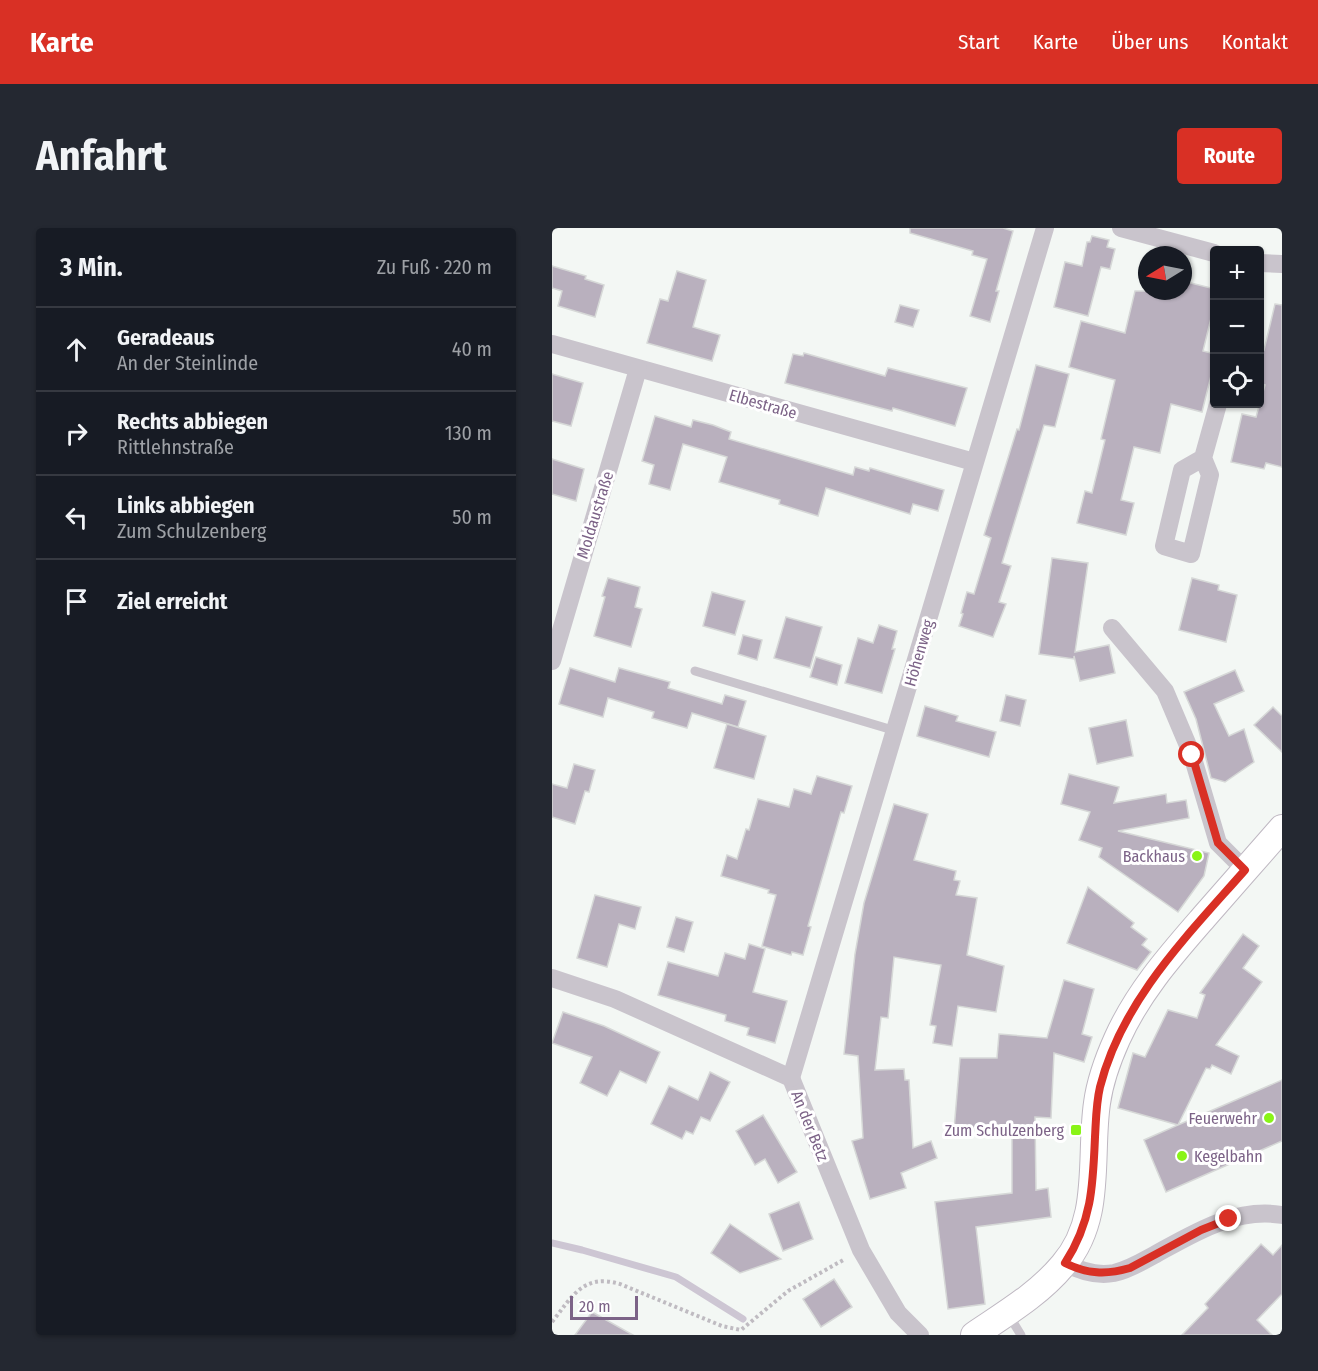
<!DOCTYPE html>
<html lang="de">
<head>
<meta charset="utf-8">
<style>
	:root { --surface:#171b24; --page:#242831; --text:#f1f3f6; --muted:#9ea1a6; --line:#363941; --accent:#d93025 }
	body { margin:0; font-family:"Fira Sans Condensed",sans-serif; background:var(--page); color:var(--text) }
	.controls { position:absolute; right:18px; top:18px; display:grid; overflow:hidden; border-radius:6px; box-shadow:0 2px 4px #0004 }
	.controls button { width:54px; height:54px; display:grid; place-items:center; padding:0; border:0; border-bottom:2px solid var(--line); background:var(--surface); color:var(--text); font:30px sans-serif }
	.compass { position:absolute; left:586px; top:18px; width:54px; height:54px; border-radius:50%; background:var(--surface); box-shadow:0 2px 4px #0004; rotate:260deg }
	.scale { position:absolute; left:18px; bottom:15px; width:68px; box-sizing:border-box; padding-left:6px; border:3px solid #7c6387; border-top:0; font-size:16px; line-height:21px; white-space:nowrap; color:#7c6387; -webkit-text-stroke:4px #fff; paint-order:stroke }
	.stop { position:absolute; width:18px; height:18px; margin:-14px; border:4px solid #d93025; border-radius:50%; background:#fff }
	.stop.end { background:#d93025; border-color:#fff; box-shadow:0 2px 6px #0008 }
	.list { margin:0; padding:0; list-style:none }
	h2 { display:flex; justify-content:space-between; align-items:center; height:78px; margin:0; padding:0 24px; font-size:26px }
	h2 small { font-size:20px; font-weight:400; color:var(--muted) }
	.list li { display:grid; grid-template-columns:39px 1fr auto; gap:18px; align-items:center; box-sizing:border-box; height:84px; padding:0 24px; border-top:2px solid var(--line) }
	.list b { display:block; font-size:22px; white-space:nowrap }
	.list p { margin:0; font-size:20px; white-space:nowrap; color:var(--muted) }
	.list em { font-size:20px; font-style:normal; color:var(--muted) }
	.icon { flex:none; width:33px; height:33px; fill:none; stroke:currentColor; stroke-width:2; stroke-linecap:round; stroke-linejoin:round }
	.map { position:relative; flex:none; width:730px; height:1107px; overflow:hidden; border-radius:6px }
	header { display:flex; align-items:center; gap:36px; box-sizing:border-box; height:84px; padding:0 30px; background:var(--accent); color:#fff }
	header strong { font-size:28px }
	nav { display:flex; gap:33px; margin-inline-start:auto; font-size:21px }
	.intro { display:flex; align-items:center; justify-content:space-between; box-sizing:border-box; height:144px; padding:0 36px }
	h1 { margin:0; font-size:42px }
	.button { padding:15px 27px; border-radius:6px; background:var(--accent); color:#fff; font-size:21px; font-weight:700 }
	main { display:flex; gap:36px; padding:0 36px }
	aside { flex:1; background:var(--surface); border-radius:6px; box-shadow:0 2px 4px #0004 }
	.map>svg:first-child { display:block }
</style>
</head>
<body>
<header>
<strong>Karte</strong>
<nav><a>Start</a><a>Karte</a><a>Über uns</a><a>Kontakt</a></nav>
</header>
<div class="intro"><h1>Anfahrt</h1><a class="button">Route</a></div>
<main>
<aside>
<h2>3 Min.<small>Zu Fuß · 220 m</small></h2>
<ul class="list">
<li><svg class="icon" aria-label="ahead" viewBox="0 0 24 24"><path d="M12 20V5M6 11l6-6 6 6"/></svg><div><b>Geradeaus</b><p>An der Steinlinde</p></div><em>40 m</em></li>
<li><svg class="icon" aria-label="right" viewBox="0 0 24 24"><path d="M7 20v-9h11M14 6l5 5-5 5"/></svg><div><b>Rechts abbiegen</b><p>Rittlehnstraße</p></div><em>130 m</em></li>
<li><svg class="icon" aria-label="left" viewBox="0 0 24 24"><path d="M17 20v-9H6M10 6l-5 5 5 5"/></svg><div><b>Links abbiegen</b><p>Zum Schulzenberg</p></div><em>50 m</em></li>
<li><svg class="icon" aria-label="arrive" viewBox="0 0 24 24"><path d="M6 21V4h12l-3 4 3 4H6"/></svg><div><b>Ziel erreicht</b></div></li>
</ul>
</aside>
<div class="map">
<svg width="730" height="1107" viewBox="0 0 730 1107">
	<rect width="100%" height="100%" fill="#f3f7f4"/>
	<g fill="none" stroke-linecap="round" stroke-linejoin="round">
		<polyline stroke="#cdc6d3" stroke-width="7" points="0,1015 30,1022 124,1049 191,1091"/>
	</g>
	<g fill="#b9b0be" stroke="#d6d8d7" stroke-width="1.5">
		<polygon points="358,0 451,0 461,3 444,63 447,63 438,94 418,88 435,31 420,27 421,23 358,5"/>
		<polygon points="540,8 557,12 555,19 563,21 558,41 549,39 536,88 502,79 513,34 530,38 535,14 538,14"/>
		<polygon points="0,38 34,48 33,51 52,57 43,89 6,78 10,63 0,60"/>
		<polygon points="125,43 154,52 141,99 168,107 160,133 95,115 108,71 116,73"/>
		<polygon points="631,53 663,61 663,74 651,123 663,126 663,145 660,144 650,184 619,176 608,225 582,219 569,272 582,275 574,307 525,295 533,263 540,265 553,212 549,211 563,152 517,139 529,93 573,105 583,63 631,63"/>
		<polygon points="723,76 730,77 730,239 714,235 712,241 679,234 690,186 704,189 713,157 708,155 708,121 712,122"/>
		<polygon points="348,77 367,82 361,99 343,94"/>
		<polygon points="252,125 333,148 336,140 415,160 403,198 341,180 340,183 233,155 241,126 251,128"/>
		<polygon points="484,137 517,146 503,199 492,197 450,335 459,338 447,374 454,376 441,409 407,398 411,386 409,385 415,364 422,366 439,310 432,307 465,201 467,202"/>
		<polygon points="0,146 31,155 19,198 0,193"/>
		<polygon points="103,188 139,199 141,192 161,197 179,204 177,211 301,247 303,239 317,243 318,240 392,262 386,283 361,276 358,286 274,260 266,288 227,276 228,272 167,254 175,229 131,216 118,262 97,256 102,237 90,233"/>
		<polygon points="0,231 32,241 24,273 0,266"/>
		<polygon points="500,330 536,335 523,424 557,417 563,445 528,453 522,428 522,431 487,426"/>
		<polygon points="56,350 88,359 83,379 90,381 79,419 42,408 53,369 50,368"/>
		<polygon points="640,350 667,357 666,362 685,367 674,414 627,402"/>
		<polygon points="160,364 193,373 183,407 151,398"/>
		<polygon points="234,389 270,399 258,440 222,430"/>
		<polygon points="327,397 345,403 340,421 343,421 330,465 293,455 306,410 321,415"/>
		<polygon points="191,407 210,412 205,432 186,426"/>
		<polygon points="264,429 290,437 285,457 258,449"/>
		<polygon points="18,440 63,454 67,440 118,454 116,460 170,476 173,467 194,473 186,499 140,485 135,500 100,490 102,484 56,470 51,489 7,476"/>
		<polygon points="683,442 692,463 662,476 677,508 692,501 702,534 673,554 659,550 644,491 632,464"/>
		<polygon points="454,467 474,472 468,498 448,493"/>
		<polygon points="373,478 406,488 404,493 444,504 437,529 365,508"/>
		<polygon points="721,479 730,488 730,524 702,497"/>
		<polygon points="574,492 581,528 545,536 537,500"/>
		<polygon points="175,496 214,508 202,551 162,540"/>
		<polygon points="22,536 43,542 37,564 33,563 23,596 0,589 0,556 15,560"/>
		<polygon points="517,546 567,559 562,575 614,566 615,575 634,572 637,590 566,603 657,625 652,648 626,684 547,629 550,620 527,612 538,584 509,576"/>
		<polygon points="265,548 300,558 292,585 289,584 256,698 259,699 251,727 240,724 239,727 210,718 224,667 216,665 217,662 169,648 175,627 185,631 194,601 197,602 206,571 237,579 242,561 259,566"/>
		<polygon points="342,576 376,586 362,632 404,643 402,652 408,653 404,667 425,670 415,727 452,738 444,784 406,778 400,818 381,815 384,798 378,797 389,737 342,729 336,790 329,789 323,842 352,841 353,852 357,852 361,920 379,913 385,930 349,945 354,960 318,971 300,913 311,910 306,828 292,826 303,726 312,675"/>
		<polygon points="536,659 582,695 579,699 595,711 590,717 599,724 585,742 515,715"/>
		<polygon points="43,667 89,679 83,701 67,696 55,739 25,730"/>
		<polygon points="124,689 141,694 132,724 115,719"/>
		<polygon points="691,706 707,718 691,740 710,754 664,817 687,828 679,846 660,837 658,841 654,840 626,897 730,852 730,913 614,964 592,912 626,897 566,880 581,825 593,829 616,782 645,790 653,767 648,765"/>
		<polygon points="197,716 213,721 201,764 235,773 223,815 195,807 197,800 173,793 174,787 106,767 116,734 166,748 173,725 193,731"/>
		<polygon points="512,752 542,761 530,806 540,809 532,834 502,825 499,890 483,889 484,962 496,960 499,989 424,999 433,1076 396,1081 383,974 460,965 460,901 402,902 408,830 445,830 447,806 495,810"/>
		<polygon points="11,784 52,798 108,824 94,855 68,843 55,868 28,855 40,829 0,815"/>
		<polygon points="158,844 178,854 158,893 149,889 141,906 134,903 130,911 99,896 117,858 146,872"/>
		<polygon points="211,887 245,944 226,955 213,931 203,937 184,903"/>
		<polygon points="247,974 261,1011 231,1023 217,986"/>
		<polygon points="178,996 229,1031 188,1045 159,1025"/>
		<polygon points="709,1016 721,1027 730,1017 730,1066 705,1092 720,1107 630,1107 656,1080 653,1076"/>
		<polygon points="282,1051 300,1079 269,1099 251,1071"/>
		<polygon points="40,1084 81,1107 23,1107"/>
	</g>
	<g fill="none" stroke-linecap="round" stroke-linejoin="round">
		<g stroke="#bfb8c2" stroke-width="28">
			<path id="secondary" d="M 422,1107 C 453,1086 487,1066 511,1037 C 551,991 537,930 545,875 C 548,853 556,831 565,811 C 586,764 619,727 652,689 C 678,659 704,630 730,600"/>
		</g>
		<path stroke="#bfbbc1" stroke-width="4" stroke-dasharray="3 3" stroke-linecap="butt" d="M 0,1094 C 20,1069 31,1045 68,1056 L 170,1098 L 189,1102 L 236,1063 L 293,1031"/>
		<g stroke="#c9c4cc" stroke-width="9">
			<polyline points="143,443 344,503"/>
			<polyline points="456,1086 469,1107"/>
		</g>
		<g stroke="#c9c4cc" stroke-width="18">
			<polyline points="569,0 662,25"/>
			<polyline points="708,35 730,36"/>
			<polyline points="0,116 422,234"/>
			<polyline points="651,230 630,242 612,318 639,326 658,247 651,230 666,176"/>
			<polyline points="560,400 613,463 640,527 666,615 693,642"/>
			<polyline points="0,433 86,141"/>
			<polyline points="0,750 63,771 239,850 309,1022 346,1085 368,1107"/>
			<polyline points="239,850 493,0"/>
			<path d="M 513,1035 C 528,1043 545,1048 562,1045 C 577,1042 591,1033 604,1026 C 642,1005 684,979 730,987"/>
		</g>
		<use href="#secondary" stroke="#fff" stroke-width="26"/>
	</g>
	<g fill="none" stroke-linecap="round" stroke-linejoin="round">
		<path stroke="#d93025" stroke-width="8" d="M 640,527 L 666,615 L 693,642 C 636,707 570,772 548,859 C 544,876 544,892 543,909 C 541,957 540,993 513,1035 C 535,1046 554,1047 578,1040 L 649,1002 L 677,991"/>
	</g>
	<g fill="#89f417" stroke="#fff" stroke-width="2">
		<circle cx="645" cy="628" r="6"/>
		<circle cx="717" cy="890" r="6"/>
		<rect x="518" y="896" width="12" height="12" rx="3"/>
		<circle cx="630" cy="928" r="6"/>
	</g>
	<g text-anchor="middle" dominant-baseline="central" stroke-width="6" stroke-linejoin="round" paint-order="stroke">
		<g font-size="16" fill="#7c6387" stroke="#fff">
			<text transform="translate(211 176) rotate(16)">Elbestraße</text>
			<text transform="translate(43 287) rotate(-73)">Moldaustraße</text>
			<text transform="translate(367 425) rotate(-74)">Höhenweg</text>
			<text transform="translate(258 898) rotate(68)">An der Betz</text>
		</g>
		<g font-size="16" fill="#7c6387" stroke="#fff" text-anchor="end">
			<text x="633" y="628">Backhaus</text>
			<text x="705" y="890">Feuerwehr</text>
			<text x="512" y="902">Zum Schulzenberg</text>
			<text x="642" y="928" text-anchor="start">Kegelbahn</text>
		</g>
	</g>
</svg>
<div class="controls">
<button>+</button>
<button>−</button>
<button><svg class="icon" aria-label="locate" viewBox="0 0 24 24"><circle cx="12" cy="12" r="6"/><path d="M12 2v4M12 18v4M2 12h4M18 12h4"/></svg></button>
</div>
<svg class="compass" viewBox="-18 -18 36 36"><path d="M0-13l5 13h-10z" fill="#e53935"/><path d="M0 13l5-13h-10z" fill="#9ea1a6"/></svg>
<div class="scale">20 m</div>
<div class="stop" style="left:640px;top:527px"></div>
<div class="stop end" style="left:677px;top:991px"></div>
</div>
</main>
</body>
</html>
